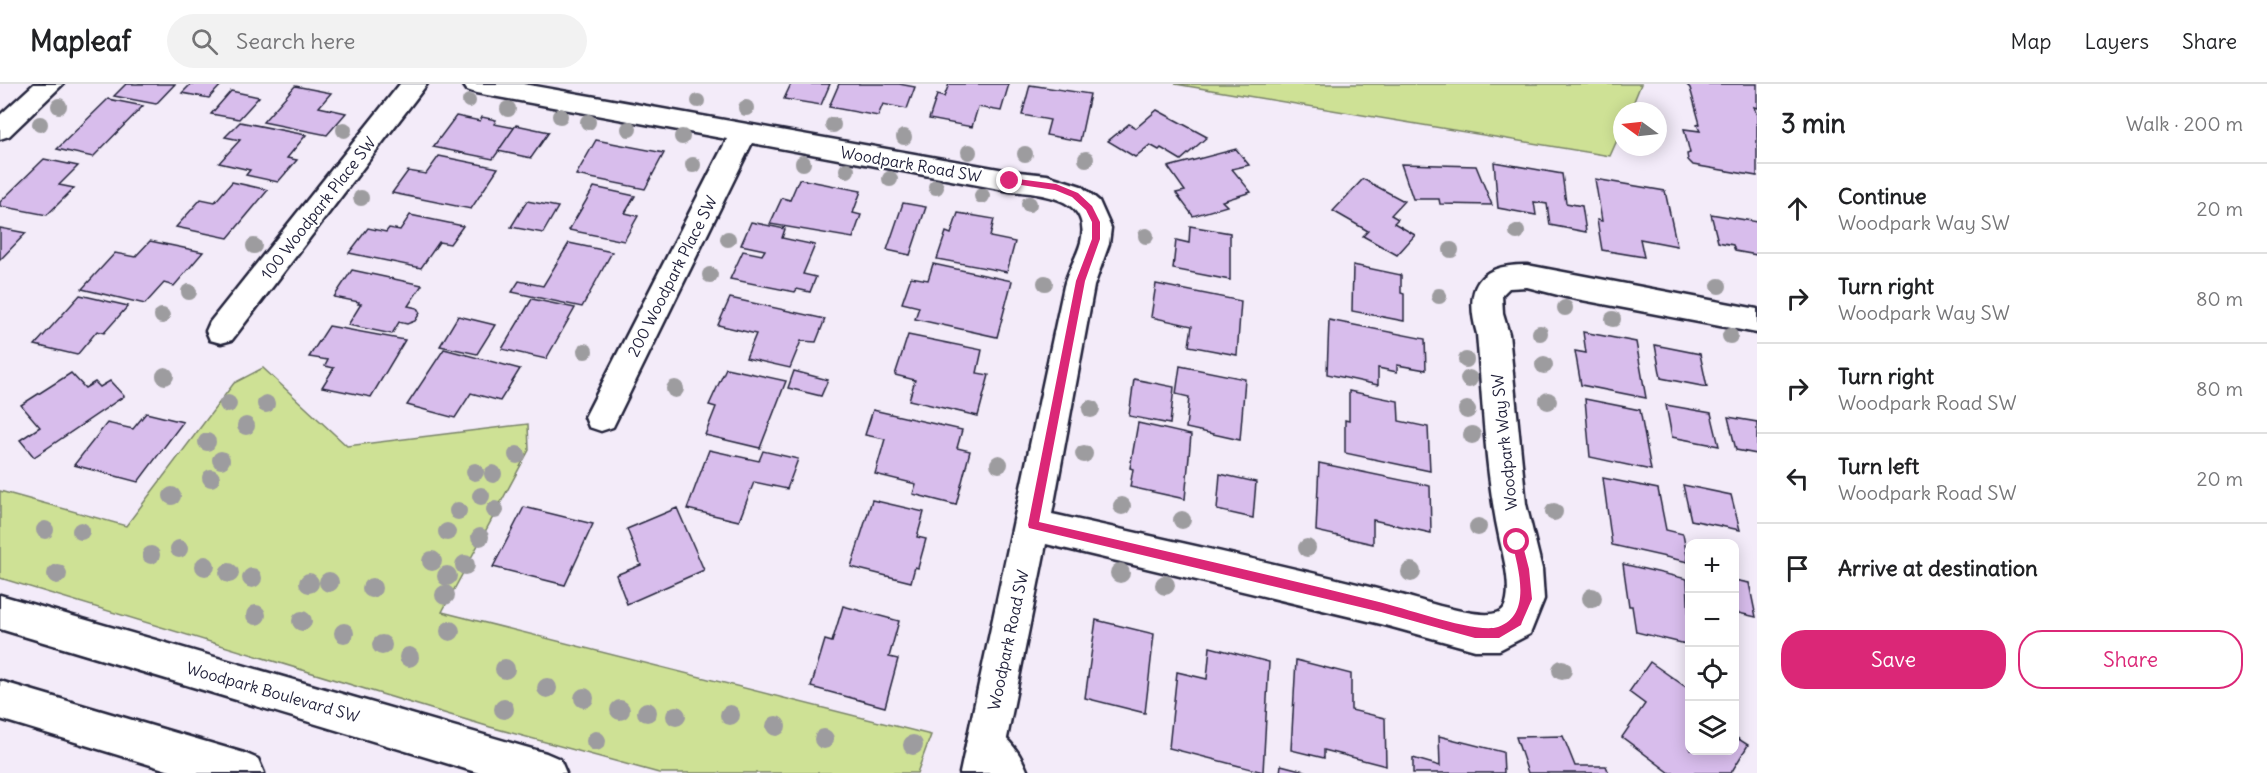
<!DOCTYPE html>
<html lang="en">
<head>
<meta charset="utf-8">
<style>
	:root { --surface:#fff; --page:#f2f2f2; --text:#202124; --muted:#757577; --line:#e0e0e0; --accent:#db2777 }
	body { margin:0; font-family:Delius,sans-serif; background:var(--page); color:var(--text) }
	.controls { position:absolute; right:18px; bottom:18px; display:grid; overflow:hidden; border-radius:12px; box-shadow:0 3px 15px #0003 }
	.controls button { width:54px; height:54px; display:grid; place-items:center; padding:0; border:0; border-bottom:2px solid var(--line); background:var(--surface); color:var(--text); font:30px sans-serif }
	.compass { position:absolute; left:1613px; top:18px; width:54px; height:54px; border-radius:50%; background:var(--surface); box-shadow:0 3px 15px #0003; rotate:285deg }
	.stop { position:absolute; width:18px; height:18px; margin:-14px; border:4px solid #db2777; border-radius:50%; background:#fff }
	.stop.end { background:#db2777; border-color:#fff; box-shadow:0 2px 6px #0008 }
	.list { margin:0; padding:0; list-style:none }
	h2 { display:flex; justify-content:space-between; align-items:center; height:78px; margin:0; padding:0 24px; font-size:26px }
	h2 small { font-size:20px; font-weight:400; color:var(--muted) }
	.list li { display:grid; grid-template-columns:39px 1fr auto; gap:18px; align-items:center; box-sizing:border-box; height:90px; padding:0 24px; border-top:2px solid var(--line) }
	.list b { display:block; font-size:22px; white-space:nowrap }
	.list p { margin:0; font-size:20px; white-space:nowrap; color:var(--muted) }
	.list em { font-size:20px; font-style:normal; color:var(--muted) }
	.actions { display:flex; gap:12px; padding:18px 24px }
	.actions a { flex:1; padding:14px 0; border:2px solid var(--accent); border-radius:24px; text-align:center; font-size:21px; color:var(--accent) }
	.actions .main { background:var(--accent); color:#fff }
	.icon { flex:none; width:33px; height:33px; fill:none; stroke:currentColor; stroke-width:2; stroke-linecap:round; stroke-linejoin:round }
	.map { position:relative; flex:none; width:1757px; height:689px; overflow:hidden }
	header { display:flex; align-items:center; gap:36px; box-sizing:border-box; height:84px; padding:0 30px; background:var(--surface); border-bottom:2px solid var(--line) }
	header strong { font-size:28px }
	nav { display:flex; gap:33px; margin-inline-start:auto; font-size:21px }
	.search { width:420px; height:54px; background:var(--page); display:flex; align-items:center; gap:15px; box-sizing:border-box; padding:0 21px; border-radius:33px; color:var(--muted); font-size:22px }
	main { display:flex }
	aside { flex:1; background:var(--surface) }
	.map>svg:first-child { display:block }
</style>
</head>
<body>
<header>
<strong>Mapleaf</strong>
<div class="search"><svg class="icon" aria-label="search" viewBox="0 0 24 24"><circle cx="10" cy="10" r="6"/><path d="M15 15l6 6"/></svg>Search here</div>
<nav><a>Map</a><a>Layers</a><a>Share</a></nav>
</header>
<main>
<div class="map">
<svg width="1757" height="689" viewBox="0 0 1757 689">
	<rect width="100%" height="100%" fill="#f3ebf9"/>
	<filter id="ink" filterUnits="userSpaceOnUse"><feTurbulence type="fractalNoise" baseFrequency=".0167" numOctaves="2"/><feDisplacementMap in="SourceGraphic" scale="12" xChannelSelector="R" yChannelSelector="G"/><feConvolveMatrix kernelMatrix="1 2 1 2 8 2 1 2 1" color-interpolation-filters="sRGB"/></filter>
	<g filter="url(#ink)">
		<g fill="#cee195" stroke="#788268" stroke-width="1.5">
			<polygon points="1175,0 1641,0 1630,27 1622,27 1622,45 1610,72"/>
			<polygon points="263,284 347,362 528,340 529,366 442,528 931,651 917,689 659,689 490,643 0,494 0,407 126,442 234,299"/>
		</g>
		<g fill="#d8bdec" stroke="#22223b" stroke-width="1.5">
			<polygon points="126,0 175,0 156,20 114,12"/>
			<polygon points="191,0 222,0 209,14 182,9"/>
			<polygon points="791,0 830,0 821,21 784,15"/>
			<polygon points="839,0 899,0 915,3 907,25 883,20 878,32 829,23"/>
			<polygon points="949,0 1009,0 1001,27 978,23 972,43 929,35 937,11 944,13"/>
			<polygon points="1686,0 1757,0 1757,24 1754,23 1757,32 1757,92 1693,81 1688,76 1687,70 1690,69 1684,45 1700,47 1697,41 1700,40 1690,4"/>
			<polygon points="1030,1 1090,10 1080,57 1046,51 1050,36 1022,31"/>
			<polygon points="295,2 331,9 319,23 346,29 327,51 263,38"/>
			<polygon points="231,7 259,13 239,35 211,30"/>
			<polygon points="108,15 143,22 93,73 57,65"/>
			<polygon points="1157,26 1207,53 1181,76 1161,64 1159,66 1150,61 1135,73 1108,57 1129,40 1136,44"/>
			<polygon points="456,32 480,37 482,33 496,36 494,40 515,44 493,75 433,63"/>
			<polygon points="240,38 306,51 287,74 297,76 278,98 246,91 250,86 219,79 240,56 225,53"/>
			<polygon points="516,41 549,48 531,74 498,67"/>
			<polygon points="596,56 664,69 645,105 576,91"/>
			<polygon points="1236,65 1249,81 1232,85 1251,108 1222,117 1227,122 1193,132 1176,109 1185,107 1168,83"/>
			<polygon points="439,72 498,84 471,125 392,109 408,87 426,90"/>
			<polygon points="44,75 78,82 59,101 74,104 47,131 0,122 0,118"/>
			<polygon points="1494,78 1562,90 1566,119 1582,122 1586,148 1550,141 1547,120 1534,118 1536,131 1498,124"/>
			<polygon points="1401,80 1476,82 1492,121 1440,120 1439,115 1413,115"/>
			<polygon points="799,95 861,107 853,129 861,131 853,154 770,140 782,114 790,116"/>
			<polygon points="1363,95 1404,117 1391,131 1398,135 1394,139 1415,151 1397,171 1363,152 1368,147 1333,127"/>
			<polygon points="1595,95 1665,107 1677,162 1640,155 1644,173 1602,166 1597,136 1602,137"/>
			<polygon points="232,98 268,106 228,154 176,143 201,115 215,118"/>
			<polygon points="594,103 635,112 625,129 638,132 624,157 569,146"/>
			<polygon points="527,117 558,123 543,149 511,143"/>
			<polygon points="903,119 926,123 910,171 887,166"/>
			<polygon points="958,129 994,135 990,153 1015,158 1007,188 937,175 946,148 951,150"/>
			<polygon points="1711,130 1757,138 1757,171 1735,167 1733,161 1718,158"/>
			<polygon points="410,131 463,142 450,160 439,158 421,184 349,169 368,144 386,148 389,144 400,146"/>
			<polygon points="751,138 785,145 782,154 815,161 803,190 816,193 810,208 797,205 795,208 730,195 743,167 762,171 765,166 741,161"/>
			<polygon points="1190,142 1230,149 1230,196 1173,185 1176,156 1189,159"/>
			<polygon points="0,144 26,149 0,176"/>
			<polygon points="150,157 203,168 174,202 164,199 145,220 82,205 115,169 135,173"/>
			<polygon points="569,159 612,168 582,223 512,208 519,197 543,202"/>
			<polygon points="933,180 1012,197 997,253 915,235 919,223 902,219 911,193 928,196"/>
			<polygon points="1353,181 1401,191 1401,209 1404,210 1404,237 1352,227"/>
			<polygon points="352,186 422,201 408,222 417,224 420,229 415,237 407,240 399,238 392,250 348,241 361,220 358,220 359,218 334,213"/>
			<polygon points="1156,200 1241,217 1237,271 1189,262 1192,242 1151,233"/>
			<polygon points="80,211 128,222 104,249 97,247 77,271 35,261"/>
			<polygon points="730,214 825,235 816,258 801,257 790,284 746,274 756,250 718,241"/>
			<polygon points="532,215 575,224 546,275 502,265"/>
			<polygon points="458,232 495,241 477,270 440,262"/>
			<polygon points="1329,236 1425,255 1426,286 1397,281 1397,288 1378,284 1378,301 1327,290"/>
			<polygon points="329,242 405,256 371,313 322,303 334,284 325,282 328,276 309,273"/>
			<polygon points="1583,248 1636,258 1646,314 1581,301 1575,267 1586,269"/>
			<polygon points="908,251 982,266 977,289 989,291 978,332 909,316 915,296 895,291"/>
			<polygon points="1655,261 1700,270 1707,303 1661,294"/>
			<polygon points="444,265 520,285 500,317 471,309 455,334 407,321"/>
			<polygon points="1180,282 1245,295 1240,356 1186,344 1189,313 1176,310"/>
			<polygon points="726,284 786,297 760,364 705,351 716,323 709,321"/>
			<polygon points="794,287 828,296 821,312 788,304"/>
			<polygon points="71,289 85,304 95,298 100,303 110,297 124,312 34,373 20,356 40,343 21,321"/>
			<polygon points="1134,295 1174,303 1170,340 1129,332"/>
			<polygon points="1349,307 1398,317 1399,337 1428,343 1430,387 1345,369 1345,336 1349,337"/>
			<polygon points="1585,315 1640,326 1651,386 1590,373"/>
			<polygon points="1666,321 1711,329 1719,362 1672,353"/>
			<polygon points="873,326 962,346 957,364 970,367 956,421 913,410 916,400 875,390 885,355 865,351"/>
			<polygon points="146,329 183,338 138,398 74,381 107,339 133,345"/>
			<polygon points="1728,333 1757,338 1757,370 1736,366"/>
			<polygon points="1138,339 1191,351 1185,415 1130,403 1133,385 1130,384"/>
			<polygon points="709,366 759,377 763,367 798,375 787,405 754,398 739,437 687,425"/>
			<polygon points="1319,379 1430,402 1431,449 1373,436 1373,460 1316,447"/>
			<polygon points="1220,390 1256,398 1253,434 1217,426"/>
			<polygon points="1603,394 1658,405 1666,446 1683,450 1688,478 1612,461"/>
			<polygon points="1683,401 1731,411 1740,446 1691,436"/>
			<polygon points="872,416 924,428 917,453 926,455 918,484 915,483 911,498 851,483"/>
			<polygon points="524,423 593,440 565,501 493,483"/>
			<polygon points="677,424 704,486 627,520 616,491 641,481 627,445"/>
			<polygon points="1623,480 1687,495 1690,561 1636,548 1632,522 1629,522"/>
			<polygon points="1734,496 1749,499 1756,533 1734,528"/>
			<polygon points="843,522 899,537 889,573 898,575 885,623 811,603 825,556 832,558"/>
			<polygon points="1096,536 1154,550 1145,629 1085,614"/>
			<polygon points="1210,563 1269,578 1263,688 1169,664 1177,588 1207,595"/>
			<polygon points="1296,576 1351,590 1351,626 1385,634 1386,682 1324,666 1324,674 1291,666"/>
			<polygon points="1650,578 1690,606 1690,666 1734,666 1734,652 1748,661 1731,689 1670,689 1622,653 1645,620 1629,608"/>
			<polygon points="1439,652 1503,668 1504,689 1413,689 1413,674 1440,682"/>
			<polygon points="1563,652 1575,682 1606,682 1609,689 1528,689 1516,653"/>
			<polygon points="1281,681 1312,689 1280,689"/>
		</g>
		<g fill="none" stroke-linecap="round" stroke-linejoin="round">
			<g stroke="#22223b" stroke-width="5">
				<g id="minor">
					<polygon points="34,0 63,0 9,52 0,55 0,31"/>
					<polygon points="400,0 427,0 232,256 221,259 210,256 206,247 210,238"/>
					<path d="M 463,0 L 523,0 L 1010,87 L 1047,91 L 1081,102 L 1099,117 L 1111,144 L 1109,160 L 1094,202 L 1052,430 C 1168,456 1285,481 1401,511 C 1419,515 1493,542 1504,524 C 1513,508 1504,474 1500,457 C 1485,389 1483,319 1477,250 C 1464,204 1477,180 1527,181 L 1757,225 L 1757,249 L 1566,213 L 1527,203 L 1509,204 L 1502,211 L 1503,230 L 1509,250 L 1526,420 L 1542,485 L 1544,515 L 1530,550 L 1499,566 L 1475,566 L 1381,540 L 1046,460 L 1000,689 L 960,689 L 1064,202 C 1068,186 1077,173 1081,158 C 1092,113 1041,110 1010,107 L 752,59 L 613,343 L 601,347 L 589,343 L 585,333 L 727,55 L 476,9 L 467,6 Z"/>
				</g>
			</g>
			<g stroke="#22223b" stroke-width="5">
				<g id="tertiary">
					<polygon points="0,511 546,669 560,675 566,689 479,689 0,545"/>
					<polygon points="0,597 244,669 258,675 264,689 177,689 0,635"/>
					<path d="M 986,641 C 1007,650 1020,668 1028,689 L 983,689 L 972,675 L 966,661 L 972,647 Z"/>
				</g>
			</g>
			<use href="#minor" fill="#fff" fill-rule="evenodd"/>
			<use href="#tertiary" fill="#fff" fill-rule="evenodd"/>
		</g>
		<g fill="#9d9c9f">
			<circle cx="469" cy="17" r="7"/>
			<circle cx="698" cy="17" r="7"/>
			<circle cx="59" cy="22" r="8"/>
			<circle cx="746" cy="24" r="8"/>
			<circle cx="508" cy="25" r="8"/>
			<circle cx="560" cy="32" r="8"/>
			<circle cx="588" cy="38" r="8"/>
			<circle cx="40" cy="40" r="8"/>
			<circle cx="833" cy="41" r="8"/>
			<circle cx="629" cy="45" r="8"/>
			<circle cx="344" cy="46" r="8"/>
			<circle cx="682" cy="53" r="8"/>
			<circle cx="904" cy="53" r="8"/>
			<circle cx="969" cy="68" r="8"/>
			<circle cx="1025" cy="70" r="8"/>
			<circle cx="1086" cy="75" r="8"/>
			<circle cx="803" cy="79" r="8"/>
			<circle cx="693" cy="81" r="8"/>
			<circle cx="847" cy="86" r="8"/>
			<circle cx="890" cy="95" r="8"/>
			<circle cx="936" cy="103" r="8"/>
			<circle cx="982" cy="112" r="8"/>
			<circle cx="361" cy="114" r="8"/>
			<circle cx="1029" cy="120" r="8"/>
			<circle cx="1517" cy="148" r="8"/>
			<circle cx="1146" cy="152" r="8"/>
			<circle cx="728" cy="155" r="8"/>
			<circle cx="254" cy="162" r="8"/>
			<circle cx="1451" cy="166" r="8"/>
			<circle cx="710" cy="191" r="8"/>
			<circle cx="1045" cy="199" r="8"/>
			<circle cx="1719" cy="202" r="8"/>
			<circle cx="189" cy="208" r="8"/>
			<circle cx="1439" cy="212" r="8"/>
			<circle cx="1565" cy="224" r="8"/>
			<circle cx="162" cy="232" r="8"/>
			<circle cx="1613" cy="235" r="8"/>
			<circle cx="1540" cy="249" r="8"/>
			<circle cx="1730" cy="252" r="8"/>
			<circle cx="585" cy="267" r="8"/>
			<circle cx="1466" cy="276" r="8"/>
			<circle cx="1544" cy="281" r="9"/>
			<circle cx="165" cy="292" r="9"/>
			<circle cx="1469" cy="295" r="9"/>
			<circle cx="675" cy="305" r="9"/>
			<circle cx="1548" cy="317" r="9"/>
			<circle cx="228" cy="320" r="9"/>
			<circle cx="266" cy="320" r="9"/>
			<circle cx="1091" cy="325" r="9"/>
			<circle cx="1467" cy="326" r="9"/>
			<circle cx="246" cy="342" r="9"/>
			<circle cx="1472" cy="351" r="9"/>
			<circle cx="207" cy="358" r="9"/>
			<circle cx="1084" cy="370" r="9"/>
			<circle cx="517" cy="371" r="9"/>
			<circle cx="221" cy="376" r="9"/>
			<circle cx="999" cy="380" r="9"/>
			<circle cx="475" cy="388" r="9"/>
			<circle cx="493" cy="390" r="9"/>
			<circle cx="211" cy="394" r="9"/>
			<circle cx="172" cy="412" r="9"/>
			<circle cx="481" cy="412" r="9"/>
			<circle cx="1122" cy="422" r="9"/>
			<circle cx="495" cy="426" r="9"/>
			<circle cx="458" cy="427" r="9"/>
			<circle cx="1554" cy="428" r="9"/>
			<circle cx="1182" cy="436" r="9"/>
			<circle cx="1478" cy="443" r="9"/>
			<circle cx="45" cy="446" r="9"/>
			<circle cx="81" cy="447" r="9"/>
			<circle cx="447" cy="448" r="9"/>
			<circle cx="480" cy="453" r="9"/>
			<circle cx="1307" cy="464" r="9"/>
			<circle cx="179" cy="465" r="9"/>
			<circle cx="151" cy="471" r="9"/>
			<circle cx="432" cy="477" r="10"/>
			<circle cx="465" cy="481" r="10"/>
			<circle cx="205" cy="482" r="10"/>
			<circle cx="1411" cy="488" r="10"/>
			<circle cx="229" cy="489" r="10"/>
			<circle cx="1120" cy="489" r="10"/>
			<circle cx="57" cy="490" r="10"/>
			<circle cx="447" cy="492" r="10"/>
			<circle cx="252" cy="494" r="10"/>
			<circle cx="329" cy="498" r="10"/>
			<circle cx="309" cy="499" r="10"/>
			<circle cx="1165" cy="501" r="10"/>
			<circle cx="372" cy="504" r="10"/>
			<circle cx="445" cy="511" r="10"/>
			<circle cx="1592" cy="514" r="10"/>
			<circle cx="256" cy="531" r="10"/>
			<circle cx="302" cy="537" r="10"/>
			<circle cx="450" cy="547" r="10"/>
			<circle cx="344" cy="549" r="10"/>
			<circle cx="382" cy="561" r="10"/>
			<circle cx="409" cy="573" r="10"/>
			<circle cx="505" cy="585" r="10"/>
			<circle cx="1562" cy="586" r="10"/>
			<circle cx="547" cy="604" r="10"/>
			<circle cx="584" cy="614" r="10"/>
			<circle cx="504" cy="625" r="10"/>
			<circle cx="620" cy="626" r="10"/>
			<circle cx="647" cy="628" r="10"/>
			<circle cx="730" cy="631" r="10"/>
			<circle cx="676" cy="632" r="10"/>
			<circle cx="776" cy="642" r="10"/>
			<circle cx="824" cy="655" r="10"/>
			<circle cx="596" cy="657" r="10"/>
			<circle cx="913" cy="661" r="10"/>
		</g>
	</g>
	<path fill="#db2777" d="M 1010,94 L 1056,100 L 1078,109 L 1092,122 L 1100,138 L 1100,155 L 1085,197 L 1039,438 C 1152,464 1266,490 1379,518 C 1405,524 1476,550 1498,543 C 1533,531 1518,484 1512,458 L 1517,453 L 1522,458 L 1529,485 L 1532,515 L 1522,538 L 1521,541 L 1499,554 L 1475,554 L 1381,528 L 1029,444 L 1028,441 L 1076,197 L 1092,155 L 1092,138 L 1086,126 L 1072,113 L 1055,106 L 1007,99 L 1006,97 Z"/>
	<g text-anchor="middle" dominant-baseline="central" stroke-width="4.5" stroke-linejoin="round" paint-order="stroke">
		<g font-size="16" fill="#22223b" stroke="#fff">
			<text transform="translate(911 80) rotate(10)">Woodpark Road SW</text>
			<text transform="translate(318 124) rotate(-52)">100 Woodpark Place SW</text>
			<text transform="translate(672 192) rotate(-63)">200 Woodpark Place SW</text>
			<text transform="translate(1504 358) rotate(-96)">Woodpark Way SW</text>
			<text transform="translate(1008 556) rotate(-78)">Woodpark Road SW</text>
			<text transform="translate(273 608) rotate(16)">Woodpark Boulevard SW</text>
		</g>
	</g>
</svg>
<div class="controls">
<button>+</button>
<button>−</button>
<button><svg class="icon" aria-label="locate" viewBox="0 0 24 24"><circle cx="12" cy="12" r="6"/><path d="M12 2v4M12 18v4M2 12h4M18 12h4"/></svg></button>
<button><svg class="icon" aria-label="layers" viewBox="0 0 24 24"><path d="M12 4l9 5-9 5-9-5zM3 14l9 5 9-5"/></svg></button>
</div>
<svg class="compass" viewBox="-18 -18 36 36"><path d="M0-13l5 13h-10z" fill="#e53935"/><path d="M0 13l5-13h-10z" fill="#757577"/></svg>
<div class="stop" style="left:1517px;top:458px"></div>
<div class="stop end" style="left:1010px;top:97px"></div>
</div>
<aside>
<h2>3 min<small>Walk · 200 m</small></h2>
<ul class="list">
<li><svg class="icon" aria-label="ahead" viewBox="0 0 24 24"><path d="M12 20V5M6 11l6-6 6 6"/></svg><div><b>Continue</b><p>Woodpark Way SW</p></div><em>20 m</em></li>
<li><svg class="icon" aria-label="right" viewBox="0 0 24 24"><path d="M7 20v-9h11M14 6l5 5-5 5"/></svg><div><b>Turn right</b><p>Woodpark Way SW</p></div><em>80 m</em></li>
<li><svg class="icon" aria-label="right" viewBox="0 0 24 24"><path d="M7 20v-9h11M14 6l5 5-5 5"/></svg><div><b>Turn right</b><p>Woodpark Road SW</p></div><em>80 m</em></li>
<li><svg class="icon" aria-label="left" viewBox="0 0 24 24"><path d="M17 20v-9H6M10 6l-5 5 5 5"/></svg><div><b>Turn left</b><p>Woodpark Road SW</p></div><em>20 m</em></li>
<li><svg class="icon" aria-label="arrive" viewBox="0 0 24 24"><path d="M6 21V4h12l-3 4 3 4H6"/></svg><div><b>Arrive at destination</b></div></li>
</ul>
<div class="actions"><a class="main">Save</a><a>Share</a></div>
</aside>
</main>
</body>
</html>
